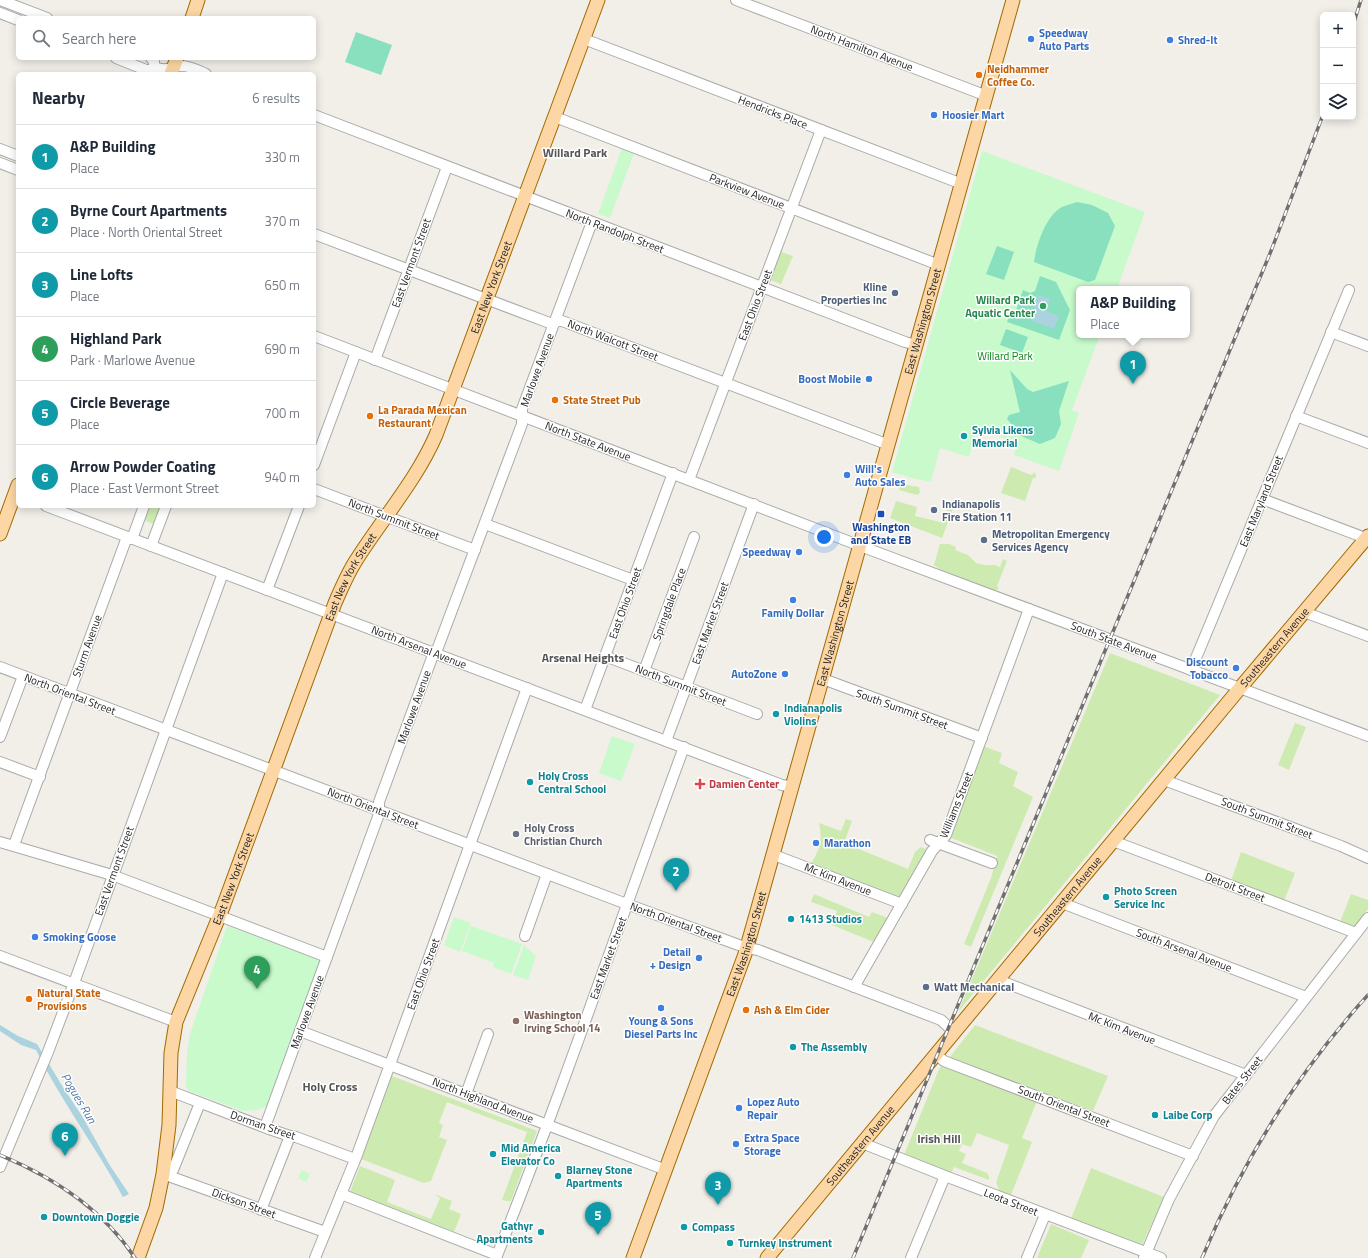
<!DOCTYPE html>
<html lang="en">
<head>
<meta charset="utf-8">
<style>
	:root { --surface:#fff; --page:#f2f2f3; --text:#1f2937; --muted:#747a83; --line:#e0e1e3; --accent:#2563eb }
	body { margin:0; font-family:"Titillium Web",sans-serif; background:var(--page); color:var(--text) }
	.controls { position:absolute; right:12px; top:12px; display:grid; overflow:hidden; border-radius:6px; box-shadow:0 2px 10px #0003 }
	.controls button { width:36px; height:36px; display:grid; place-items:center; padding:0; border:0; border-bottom:1px solid var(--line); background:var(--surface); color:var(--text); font:20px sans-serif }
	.you { position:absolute; left:824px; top:537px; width:14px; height:14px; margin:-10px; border:3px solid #fff; border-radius:50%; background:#1a73e8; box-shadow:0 0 0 6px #1a73e833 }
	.badge { display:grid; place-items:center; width:26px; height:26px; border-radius:50%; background:var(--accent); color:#fff; font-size:13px; font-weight:700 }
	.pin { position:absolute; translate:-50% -33px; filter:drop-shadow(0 1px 2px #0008) }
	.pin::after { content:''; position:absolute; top:21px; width:14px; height:12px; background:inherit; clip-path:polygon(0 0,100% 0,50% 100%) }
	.popup { position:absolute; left:1076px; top:286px; width:114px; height:52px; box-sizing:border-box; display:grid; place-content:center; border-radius:6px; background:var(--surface); filter:drop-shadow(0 1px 3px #0005); font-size:13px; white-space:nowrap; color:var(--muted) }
	.popup b { font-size:15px; color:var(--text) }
	.popup::after { content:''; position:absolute; left:50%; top:100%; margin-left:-8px; border:8px solid transparent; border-top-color:var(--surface) }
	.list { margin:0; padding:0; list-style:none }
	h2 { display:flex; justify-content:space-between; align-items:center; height:52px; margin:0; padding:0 16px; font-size:17px }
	h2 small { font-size:13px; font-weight:400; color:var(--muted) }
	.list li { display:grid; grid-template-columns:26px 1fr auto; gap:12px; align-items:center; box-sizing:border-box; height:64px; padding:0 16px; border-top:1px solid var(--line) }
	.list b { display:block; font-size:15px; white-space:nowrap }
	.list p { margin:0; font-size:13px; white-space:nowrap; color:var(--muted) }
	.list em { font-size:13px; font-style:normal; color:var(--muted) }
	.icon { flex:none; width:22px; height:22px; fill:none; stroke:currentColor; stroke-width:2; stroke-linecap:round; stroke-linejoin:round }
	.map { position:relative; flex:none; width:1368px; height:1258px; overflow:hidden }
	.search { position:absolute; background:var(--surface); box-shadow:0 2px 10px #0003; left:16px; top:16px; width:300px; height:44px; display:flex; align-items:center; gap:10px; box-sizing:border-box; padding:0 14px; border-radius:6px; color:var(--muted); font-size:15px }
	.panel { position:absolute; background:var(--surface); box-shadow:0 2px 10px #0003; left:16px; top:72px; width:300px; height:436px; border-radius:6px }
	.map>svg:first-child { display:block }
</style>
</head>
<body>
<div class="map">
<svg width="1368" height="1258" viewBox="0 0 1368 1258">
	<rect width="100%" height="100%" fill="#f2efe9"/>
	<g fill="#cdebb0">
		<polygon points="781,252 793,256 781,284 770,280"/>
		<polygon points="1011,467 1031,475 1035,472 1036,478 1033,478 1025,501 1001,493"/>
		<polygon points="901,484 919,487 920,493 917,495 899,490"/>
		<polygon points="896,501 917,507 915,516 944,523 949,502 955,503 942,538 890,518"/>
		<polygon points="149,506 161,506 154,524 143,520"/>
		<polygon points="940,544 949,544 956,547 955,550 968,555 976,563 984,565 995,565 1000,567 1003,559 1007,561 997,586 999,588 996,591 942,571 934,565"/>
		<polygon points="1110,653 1220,695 958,1012"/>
		<polygon points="1295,723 1306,727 1289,770 1278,765"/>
		<polygon points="983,746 1002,753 999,763 1018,772 1013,786 1033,797 971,947 964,944 991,878 997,856 949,837"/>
		<path d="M 846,819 L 852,821 L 844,843 L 908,869 L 915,852 L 921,847 L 928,850 L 899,899 L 810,866 C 820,847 823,844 819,823 L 841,831 Z"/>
		<polygon points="1241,852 1295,873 1284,901 1231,881"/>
		<polygon points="814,894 869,917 872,912 888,918 874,942 832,925 837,911 811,902"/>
		<polygon points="1351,894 1368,900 1368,909 1354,927 1340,922"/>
		<polygon points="975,1025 1108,1076 1093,1111 949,1058"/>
		<polygon points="942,1065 1037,1101 1022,1138 1032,1142 1011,1195 999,1191 997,1184 996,1183 1009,1145 977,1133 971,1147 962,1144 959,1151 966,1154 962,1163 987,1173 989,1176 989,1180 954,1167 951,1174 904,1155 939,1069"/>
		<polygon points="392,1076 537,1131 511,1201 507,1201 502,1200 527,1132 447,1102 439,1123 443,1125 439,1137 447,1140 431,1181 424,1183 361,1159"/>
		<polygon points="360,1166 395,1180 387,1202 431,1219 440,1198 434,1194 452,1201 449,1209 461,1214 454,1232 350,1192"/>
		<polygon points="1091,1168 1164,1197 1142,1245 1071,1219"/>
		<polygon points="1051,1224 1089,1240 1081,1258 1037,1258"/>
	</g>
	<g fill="#c8facc">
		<polygon points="622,148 634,153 610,218 598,214"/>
		<polygon points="982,151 1145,212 1117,289 1079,289 1079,335 1100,335 1072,410 1079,413 1059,471 1014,455 1018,444 978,428 969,457 940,448 931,482 912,478 892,472"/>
		<polygon points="612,736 635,744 621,781 599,773"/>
		<polygon points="454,917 471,923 460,952 444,945"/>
		<polygon points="227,926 321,959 268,1106 257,1110 243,1111 189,1091 186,1087 187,1053 190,1034"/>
		<polygon points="471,926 522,944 511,974 493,967 494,963 462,951"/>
		<polygon points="524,945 536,956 528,980 513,975"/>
		<polygon points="302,1170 310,1174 306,1182 298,1178"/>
	</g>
	<g fill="#88e0be">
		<polygon points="356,32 392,45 381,75 345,62"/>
		<path d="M 1077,202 L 1092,205 L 1108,213 L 1115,226 L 1095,280 L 1088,282 L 1034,262 C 1036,246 1046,215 1062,207 C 1066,205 1072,204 1077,202 Z"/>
		<polygon points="997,246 1014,252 1004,280 986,274"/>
		<polygon points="1040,276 1056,282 1070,310 1059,340 1007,322 1011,312 1015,313 1023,290 1030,293 1035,291"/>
		<polygon points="1006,329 1028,337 1022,353 1000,345"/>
		<polygon points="1010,370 1027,389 1033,392 1069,381 1059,411 1061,424 1055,438 1040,444 1021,436 1007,419 1009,415 1020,412"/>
	</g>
	<g fill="#aad3df">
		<polygon points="1038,295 1050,299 1046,311 1059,316 1054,329 1030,320"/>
		<path d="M 0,1025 L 18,1036 L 37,1044 L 64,1089 L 82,1116 L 109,1164 L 129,1194 L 123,1197 C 96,1147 61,1101 36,1050 L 21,1045 L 0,1031 Z"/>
	</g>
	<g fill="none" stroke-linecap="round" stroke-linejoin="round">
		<g stroke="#a9a9a9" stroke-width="12">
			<g id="minor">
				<polyline points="0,0 47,18"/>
				<polyline points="736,0 987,96"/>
				<polyline points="0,13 18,20"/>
				<polyline points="584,39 962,184"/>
				<polyline points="116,58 146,70 151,70 154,67"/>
				<polyline points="151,58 154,61 154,67"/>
				<path d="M 154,67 C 167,72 170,67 182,66 C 190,66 199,71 206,74"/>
				<polyline points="314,115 905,342 917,345"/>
				<polyline points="555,117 939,265"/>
				<polyline points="0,149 18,156"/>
				<polyline points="0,163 18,170"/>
				<polyline points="314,234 547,322 552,324 558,321 562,321 889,445"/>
				<polyline points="1331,332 1368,346"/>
				<polyline points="314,336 871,550 1368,736"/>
				<polyline points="375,360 447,167"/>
				<polyline points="1296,416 1368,443"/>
				<polyline points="314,465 356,352"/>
				<polyline points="689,480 821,130"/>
				<polyline points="314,489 475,550"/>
				<polyline points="1262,499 1368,539"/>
				<polyline points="46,506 782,785 793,787"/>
				<polyline points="485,524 633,580"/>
				<polyline points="132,539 144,506"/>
				<polyline points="151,546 166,506"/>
				<polyline points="267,590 299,506"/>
				<polyline points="1304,612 1368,636"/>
				<polyline points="605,656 757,714"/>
				<polyline points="0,667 624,903 747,948 758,950 941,1020 954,1032"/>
				<polyline points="1191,670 1349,290"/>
				<polyline points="644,671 694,537"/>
				<polyline points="823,679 982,738"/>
				<polyline points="585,710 673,473"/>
				<polyline points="0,737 23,676"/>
				<polyline points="666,741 754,504"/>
				<polyline points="0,762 40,777"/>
				<polyline points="1164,780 1341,846 1368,858"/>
				<polyline points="930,840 992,863"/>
				<polyline points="1113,841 1356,933"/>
				<polyline points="0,842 112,875 327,957"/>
				<polyline points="14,845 127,537"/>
				<polyline points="774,855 902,904"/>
				<polyline points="1062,903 1306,997"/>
				<polyline points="525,936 547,874"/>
				<polyline points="0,956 176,1022"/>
				<polyline points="998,980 1246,1075"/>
				<polyline points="854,987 932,851 946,835 1029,609"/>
				<polyline points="300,1031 666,1170"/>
				<polyline points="936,1054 944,1061 1193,1156"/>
				<polyline points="170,1091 269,1129 290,1136 296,1137 355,1159"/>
				<polyline points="466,1094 488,1034"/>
				<polyline points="265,1127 379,814 379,802 433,655 437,650 522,424 522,409 592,222"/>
				<polyline points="862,1143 945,1176 1161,1258"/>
				<polyline points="0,1167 48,1052 74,983 223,573"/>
				<polyline points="163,1174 325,1232"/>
				<polyline points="163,1174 173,1170 200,1103"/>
				<polyline points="341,1194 497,1255"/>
				<polyline points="261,1210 290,1136"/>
				<polyline points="315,1258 357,1155 527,688"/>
				<path d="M 496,1258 C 563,1090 621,918 684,747"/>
				<polyline points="911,1258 945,1176"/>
				<polyline points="1027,1258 1045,1215"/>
				<polyline points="1144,1258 1169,1199 1214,1116 1368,918"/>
			</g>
		</g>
		<g stroke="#a06b00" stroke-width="15">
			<g id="major">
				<polyline points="192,18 198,0"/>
				<polyline points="171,74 177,58"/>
				<polyline points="0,534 18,485"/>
				<path id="s1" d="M 138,1258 L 156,1208 L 163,1174 L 169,1125 L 171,1053 L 176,1022 L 223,907 L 335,603 C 341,589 347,575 355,562 C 382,519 416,481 436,435 L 598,0"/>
				<path id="s2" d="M 633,1258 L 745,954 L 1013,0"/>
				<path id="s3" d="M 767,1258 L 1240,688 L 1368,536"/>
			</g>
		</g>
		<use href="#minor" stroke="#fff" stroke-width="10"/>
		<use href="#major" stroke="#fcd6a4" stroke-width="13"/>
		<g stroke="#707070" stroke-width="3.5">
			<g id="rail">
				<polyline points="1353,25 1361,0"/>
				<path d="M 0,1155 C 53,1177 103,1209 135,1258"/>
				<polyline points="853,1258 1271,251 1323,115"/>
				<path d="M 1202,1258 C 1242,1162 1298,1072 1368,995"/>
			</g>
		</g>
		<use href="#rail" stroke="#fff" stroke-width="2" stroke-dasharray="6" stroke-linecap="butt"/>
	</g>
	<g fill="#3f7fe0" stroke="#fff" stroke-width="1.5">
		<circle cx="1031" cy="39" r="4"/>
		<circle cx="1170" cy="40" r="4"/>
		<circle cx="934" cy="115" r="4"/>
		<circle cx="869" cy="379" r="4"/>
		<circle cx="847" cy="475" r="4"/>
		<circle cx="799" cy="552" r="4"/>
		<circle cx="793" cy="600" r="4"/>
		<circle cx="1236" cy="668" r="4"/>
		<circle cx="785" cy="674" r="4"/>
		<circle cx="816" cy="843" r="4"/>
		<circle cx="35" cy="937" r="4"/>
		<circle cx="699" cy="958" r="4"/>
		<circle cx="661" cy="1008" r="4"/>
		<circle cx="739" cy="1108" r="4"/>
		<circle cx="736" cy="1144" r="4"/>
	</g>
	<g fill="#e8710a" stroke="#fff" stroke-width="1.5">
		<circle cx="979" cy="75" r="4"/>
		<circle cx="555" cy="400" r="4"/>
		<circle cx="370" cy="416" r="4"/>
		<circle cx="29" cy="999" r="4"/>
		<circle cx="746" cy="1010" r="4"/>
	</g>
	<g fill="#5c6f8a" stroke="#fff" stroke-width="1.5">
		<circle cx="895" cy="293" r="4"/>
		<circle cx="934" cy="510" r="4"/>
		<circle cx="984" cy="540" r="4"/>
		<circle cx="926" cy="987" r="4"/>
	</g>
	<circle fill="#2e9e5b" stroke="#fff" stroke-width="1.5" cx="1043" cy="306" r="4"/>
	<g fill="#0f9aa8" stroke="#fff" stroke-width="1.5">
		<circle cx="964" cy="436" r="4"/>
		<circle cx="776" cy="714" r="4"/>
		<circle cx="530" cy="782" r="4"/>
		<circle cx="1106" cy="897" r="4"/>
		<circle cx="791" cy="919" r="4"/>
		<circle cx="793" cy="1047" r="4"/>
		<circle cx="1155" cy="1115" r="4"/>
		<circle cx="493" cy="1154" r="4"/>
		<circle cx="558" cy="1176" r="4"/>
		<circle cx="44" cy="1217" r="4"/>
		<circle cx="684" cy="1227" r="4"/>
		<circle cx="541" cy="1232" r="4"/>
		<circle cx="730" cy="1243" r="4"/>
	</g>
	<rect fill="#1a4fb4" stroke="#fff" stroke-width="1.5" x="877" y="510" width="8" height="8" rx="2"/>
	<path fill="#e0444e" stroke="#fff" stroke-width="1.5" d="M698 778h4v4h4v4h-4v4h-4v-4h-4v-4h4z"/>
	<circle fill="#6b7280" stroke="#fff" stroke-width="1.5" cx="516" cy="834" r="4"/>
	<circle fill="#8d6e63" stroke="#fff" stroke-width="1.5" cx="516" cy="1021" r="4"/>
	<g text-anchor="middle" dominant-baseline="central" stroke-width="3" stroke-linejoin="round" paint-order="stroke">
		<g font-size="11" font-weight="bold" fill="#366cbe" stroke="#fff" text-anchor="start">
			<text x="1039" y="33">Speedway<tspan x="1039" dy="13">Auto Parts</tspan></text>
			<text x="1178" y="40">Shred-It</text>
			<text x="942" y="115">Hoosier Mart</text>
			<text x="861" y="379" text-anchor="end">Boost Mobile</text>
			<text x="855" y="469">Will's<tspan x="855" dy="13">Auto Sales</tspan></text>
			<text x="791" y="552" text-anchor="end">Speedway</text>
			<text x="793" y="613" text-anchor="middle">Family Dollar</text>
			<text x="1228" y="662" text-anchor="end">Discount<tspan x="1228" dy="13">Tobacco</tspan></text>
			<text x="777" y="674" text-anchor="end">AutoZone</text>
			<text x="824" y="843">Marathon</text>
			<text x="43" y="937">Smoking Goose</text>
			<text x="691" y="952" text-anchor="end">Detail<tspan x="691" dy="13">+ Design</tspan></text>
			<text x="661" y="1021" text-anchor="middle">Young &amp; Sons<tspan x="661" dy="13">Diesel Parts Inc</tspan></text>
			<text x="747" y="1102">Lopez Auto<tspan x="747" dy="13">Repair</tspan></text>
			<text x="744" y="1138">Extra Space<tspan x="744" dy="13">Storage</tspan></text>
		</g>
		<g font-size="11" fill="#222" stroke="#fff">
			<text transform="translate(862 48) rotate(21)">North Hamilton Avenue</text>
			<text transform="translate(773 112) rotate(21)">Hendricks Place</text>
			<text transform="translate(747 191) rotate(21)">Parkview Avenue</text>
			<text transform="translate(615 231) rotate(21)">North Randolph Street</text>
			<text transform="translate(411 263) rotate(-70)">East Vermont Street</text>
			<text stroke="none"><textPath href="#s1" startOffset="1043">East New York Street</textPath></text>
			<text transform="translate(755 305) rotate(-69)">East Ohio Street</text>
			<text stroke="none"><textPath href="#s2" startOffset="981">East Washington Street</textPath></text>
			<text transform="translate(613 340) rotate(21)">North Walcott Street</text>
			<text transform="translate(537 370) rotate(-70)">Marlowe Avenue</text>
			<text transform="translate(588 441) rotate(21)">North State Avenue</text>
			<text transform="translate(1261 501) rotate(-68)">East Maryland Street</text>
			<text transform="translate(394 519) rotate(21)">North Summit Street</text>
			<text stroke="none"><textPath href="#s1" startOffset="719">East New York Street</textPath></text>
			<text transform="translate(625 603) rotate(-70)">East Ohio Street</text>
			<text transform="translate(669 604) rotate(-70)">Springdale Place</text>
			<text transform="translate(710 623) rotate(-70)">East Market Street</text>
			<text stroke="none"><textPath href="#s2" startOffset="657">East Washington Street</textPath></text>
			<text transform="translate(1114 641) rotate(21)">South State Avenue</text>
			<text transform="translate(87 646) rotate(-70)">Sturm Avenue</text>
			<text transform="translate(419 647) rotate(21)">North Arsenal Avenue</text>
			<text stroke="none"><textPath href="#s3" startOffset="794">Southeastern Avenue</textPath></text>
			<text transform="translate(681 685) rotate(21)">North Summit Street</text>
			<text transform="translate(70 694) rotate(21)">North Oriental Street</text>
			<text transform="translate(414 707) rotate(-70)">Marlowe Avenue</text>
			<text transform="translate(902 709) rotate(20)">South Summit Street</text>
			<text transform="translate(956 805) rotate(-68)">Williams Street</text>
			<text transform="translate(373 808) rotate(21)">North Oriental Street</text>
			<text transform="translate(1267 818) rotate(21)">South Summit Street</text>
			<text transform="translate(114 871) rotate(-70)">East Vermont Street</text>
			<text stroke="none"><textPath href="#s1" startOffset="395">East New York Street</textPath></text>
			<text transform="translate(838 879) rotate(21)">Mc Kim Avenue</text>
			<text transform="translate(1235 887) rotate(21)">Detroit Street</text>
			<text stroke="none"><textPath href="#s3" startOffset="470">Southeastern Avenue</textPath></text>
			<text transform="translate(676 922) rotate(20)">North Oriental Street</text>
			<text stroke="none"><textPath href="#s2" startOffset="334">East Washington Street</textPath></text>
			<text transform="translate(1184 950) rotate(21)">South Arsenal Avenue</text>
			<text transform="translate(608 958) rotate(-70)">East Market Street</text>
			<text transform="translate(423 974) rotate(-70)">East Ohio Street</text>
			<text transform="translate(307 1012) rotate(-70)">Marlowe Avenue</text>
			<text transform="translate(1122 1028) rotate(21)">Mc Kim Avenue</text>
			<text transform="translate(1242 1080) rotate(-52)">Bates Street</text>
			<text transform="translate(483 1100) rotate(21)">North Highland Avenue</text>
			<text transform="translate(1064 1106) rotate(21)">South Oriental Street</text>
			<text transform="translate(263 1125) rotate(19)">Dorman Street</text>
			<text stroke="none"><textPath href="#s3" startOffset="146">Southeastern Avenue</textPath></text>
			<text transform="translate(1011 1202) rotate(21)">Leota Street</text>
			<text transform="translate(244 1203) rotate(20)">Dickson Street</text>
		</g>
		<g font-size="11" font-weight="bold" fill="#c56008" stroke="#fff" text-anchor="start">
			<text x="987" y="69">Neidhammer<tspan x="987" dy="13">Coffee Co.</tspan></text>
			<text x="563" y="400">State Street Pub</text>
			<text x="378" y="410">La Parada Mexican<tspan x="378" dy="13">Restaurant</tspan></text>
			<text x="37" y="993">Natural State<tspan x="37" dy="13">Provisions</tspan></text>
			<text x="754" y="1010">Ash &amp; Elm Cider</text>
		</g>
		<g font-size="11" font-weight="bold" fill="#4e5e75" stroke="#fff" text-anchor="start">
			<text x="887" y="287" text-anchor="end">Kline<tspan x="887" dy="13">Properties Inc</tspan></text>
			<text x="942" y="504">Indianapolis<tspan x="942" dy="13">Fire Station 11</tspan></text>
			<text x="992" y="534">Metropolitan Emergency<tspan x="992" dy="13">Services Agency</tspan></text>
			<text x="934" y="987">Watt Mechanical</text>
		</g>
		<g font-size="11" font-weight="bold" fill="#27864d" stroke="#fff" text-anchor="end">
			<text x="1035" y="300">Willard Park<tspan x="1035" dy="13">Aquatic Center</tspan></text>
		</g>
		<g font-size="11" fill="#0c8416" stroke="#fff">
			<text x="1005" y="356">Willard Park</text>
		</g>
		<g font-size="11" font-weight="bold" fill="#0d838f" stroke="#fff" text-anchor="start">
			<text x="972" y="430">Sylvia Likens<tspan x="972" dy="13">Memorial</tspan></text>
			<text x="784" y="708">Indianapolis<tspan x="784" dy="13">Violins</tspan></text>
			<text x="538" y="776">Holy Cross<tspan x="538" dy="13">Central School</tspan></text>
			<text x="1114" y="891">Photo Screen<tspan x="1114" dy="13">Service Inc</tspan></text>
			<text x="799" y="919">1413 Studios</text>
			<text x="801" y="1047">The Assembly</text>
			<text x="1163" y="1115">Laibe Corp</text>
			<text x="501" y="1148">Mid America<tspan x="501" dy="13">Elevator Co</tspan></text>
			<text x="566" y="1170">Blarney Stone<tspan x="566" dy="13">Apartments</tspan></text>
			<text x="52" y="1217">Downtown Doggie</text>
			<text x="533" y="1226" text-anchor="end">Gathyr<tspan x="533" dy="13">Apartments</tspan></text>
			<text x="692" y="1227">Compass</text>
			<text x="738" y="1243">Turnkey Instrument</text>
		</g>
		<g font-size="11" font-weight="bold" fill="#164399" stroke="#fff">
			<text x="881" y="527">Washington<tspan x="881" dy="13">and State EB</tspan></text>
		</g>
		<g font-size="11" font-weight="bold" fill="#be3a42" stroke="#fff" text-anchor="start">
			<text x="709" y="784">Damien Center</text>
		</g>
		<g font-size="11" font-weight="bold" fill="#5b616d" stroke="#fff" text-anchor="start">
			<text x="524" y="828">Holy Cross<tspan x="524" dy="13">Christian Church</tspan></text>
		</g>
		<g font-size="11" font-weight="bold" fill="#785e54" stroke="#fff" text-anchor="start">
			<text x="524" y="1015">Washington<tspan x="524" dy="13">Irving School 14</tspan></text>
		</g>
		<g font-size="12" font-weight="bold" fill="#555" stroke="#fff">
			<text x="575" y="152">Willard Park</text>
			<text x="583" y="657">Arsenal Heights</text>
			<text x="330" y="1086">Holy Cross</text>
			<text x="939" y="1138">Irish Hill</text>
		</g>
		<g font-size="12" font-style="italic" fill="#4a7aab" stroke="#fff">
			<text transform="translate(79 1098) rotate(59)">Pogues Run</text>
		</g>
	</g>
</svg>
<div class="controls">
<button>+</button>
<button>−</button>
<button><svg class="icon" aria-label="layers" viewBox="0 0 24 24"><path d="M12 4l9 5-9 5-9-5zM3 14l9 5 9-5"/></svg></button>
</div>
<div class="you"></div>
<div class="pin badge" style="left:1133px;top:384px;background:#0f9aa8">1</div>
<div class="popup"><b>A&amp;P Building</b>Place</div>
<div class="pin badge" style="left:676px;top:891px;background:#0f9aa8">2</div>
<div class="pin badge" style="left:718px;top:1205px;background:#0f9aa8">3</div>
<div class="pin badge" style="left:257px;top:989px;background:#2e9e5b">4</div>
<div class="pin badge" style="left:598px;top:1235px;background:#0f9aa8">5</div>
<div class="pin badge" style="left:65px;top:1156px;background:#0f9aa8">6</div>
<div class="search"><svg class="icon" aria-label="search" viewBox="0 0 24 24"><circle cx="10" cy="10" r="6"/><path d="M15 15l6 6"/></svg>Search here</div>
<section class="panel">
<h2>Nearby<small>6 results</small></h2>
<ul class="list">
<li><span class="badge" style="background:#0f9aa8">1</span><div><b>A&amp;P Building</b><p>Place</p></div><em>330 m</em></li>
<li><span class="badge" style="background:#0f9aa8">2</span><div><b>Byrne Court Apartments</b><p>Place · North Oriental Street</p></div><em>370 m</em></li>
<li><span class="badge" style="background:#0f9aa8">3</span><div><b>Line Lofts</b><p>Place</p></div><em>650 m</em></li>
<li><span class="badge" style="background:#2e9e5b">4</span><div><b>Highland Park</b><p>Park · Marlowe Avenue</p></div><em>690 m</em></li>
<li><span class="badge" style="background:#0f9aa8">5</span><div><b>Circle Beverage</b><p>Place</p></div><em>700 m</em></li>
<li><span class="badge" style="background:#0f9aa8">6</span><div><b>Arrow Powder Coating</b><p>Place · East Vermont Street</p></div><em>940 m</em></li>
</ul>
</section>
</div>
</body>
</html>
